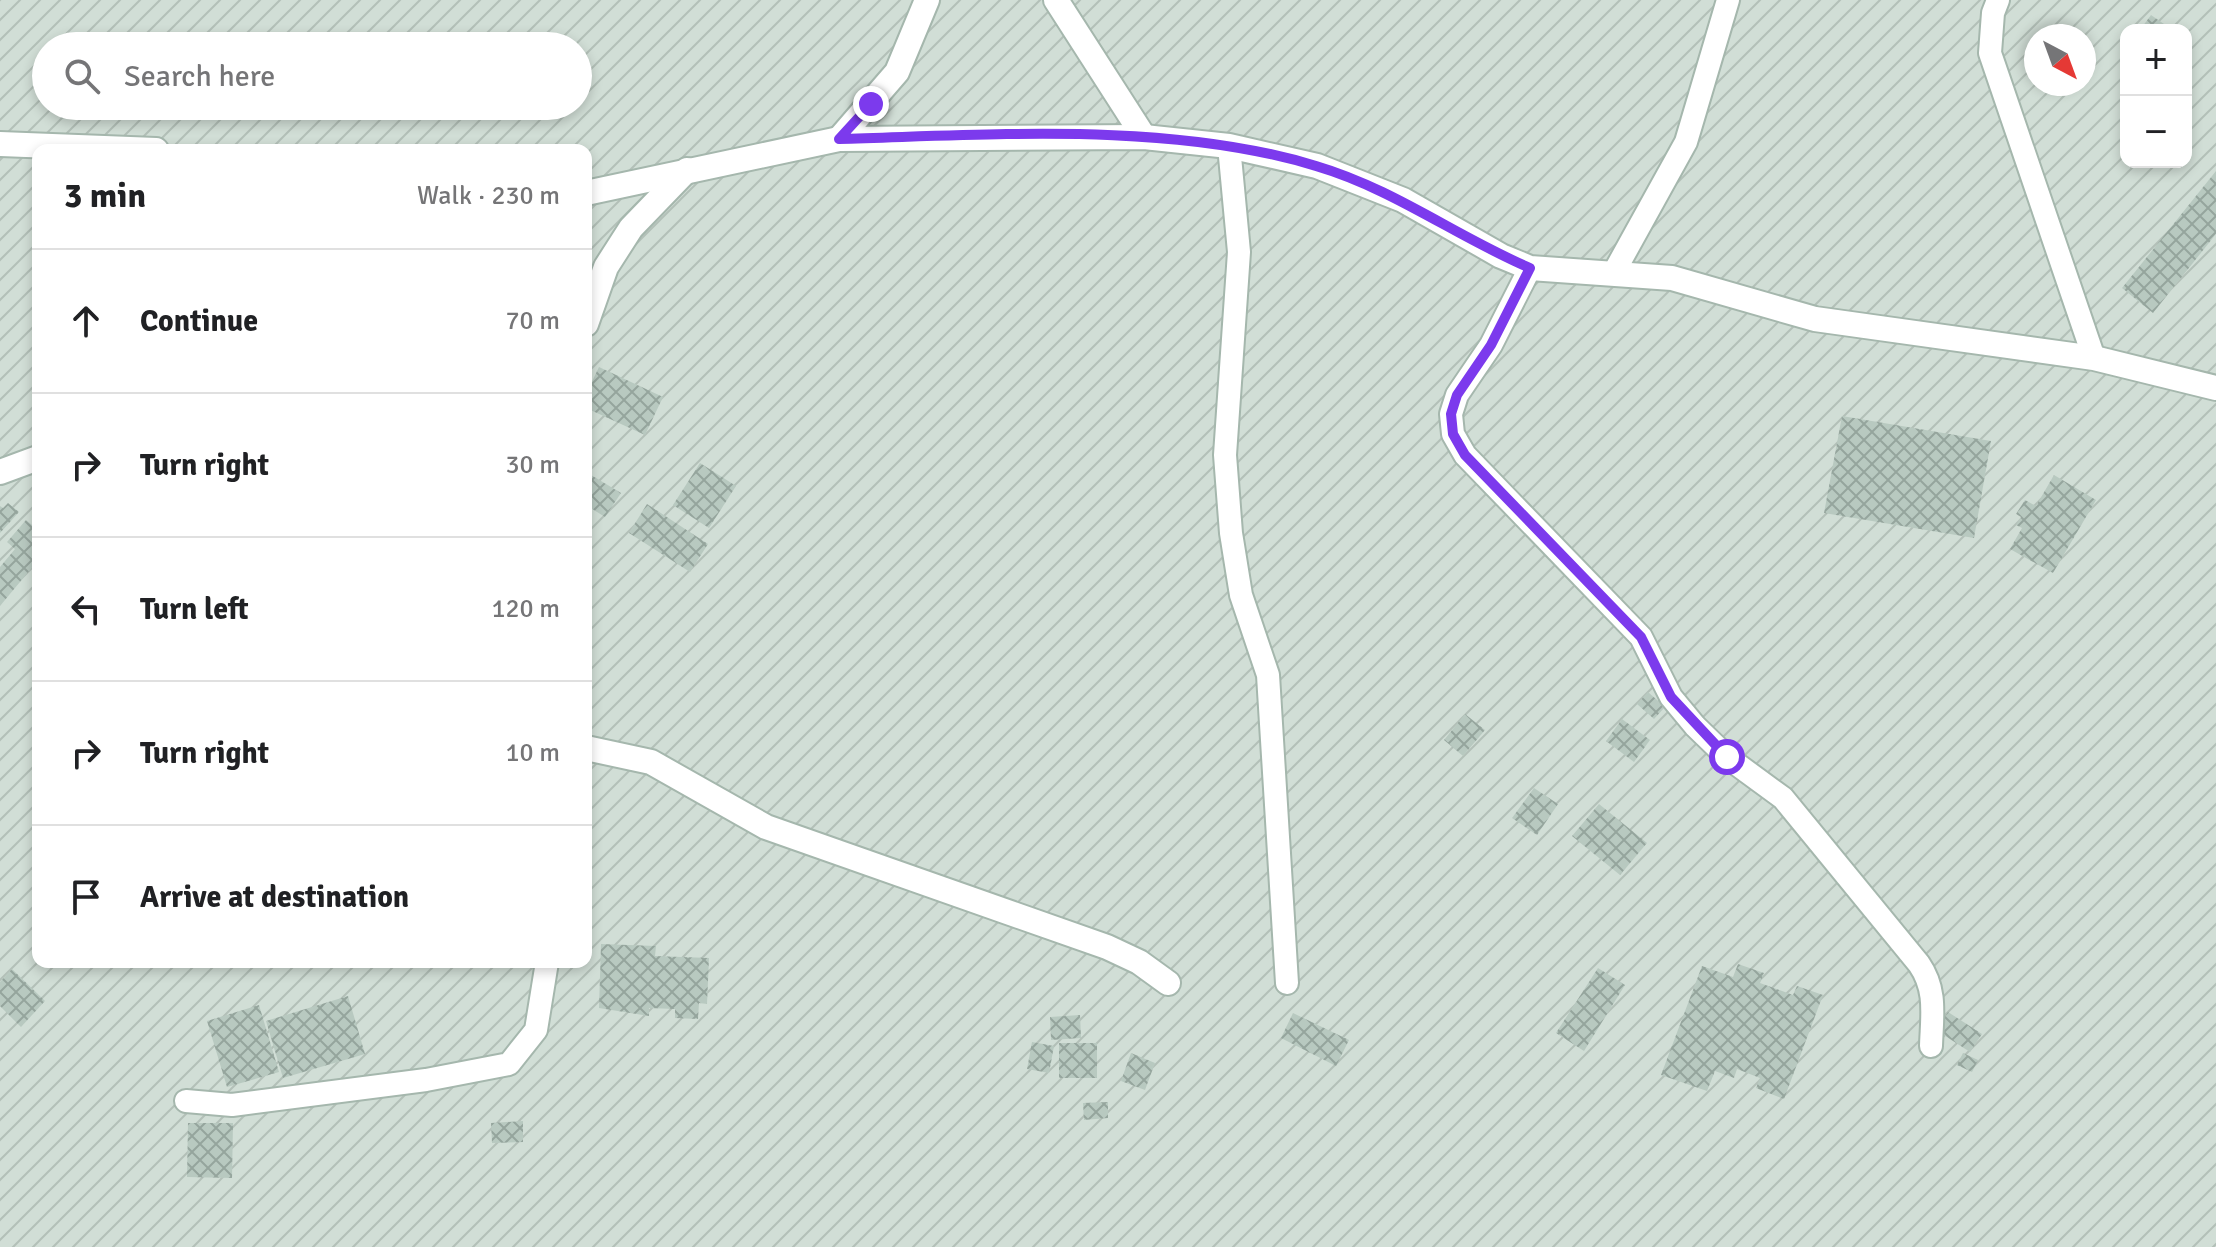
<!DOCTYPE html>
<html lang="en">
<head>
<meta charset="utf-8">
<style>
	:root { --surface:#fff; --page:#f6f6f6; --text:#202124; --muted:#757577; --line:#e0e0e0 }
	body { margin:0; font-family:Signika,sans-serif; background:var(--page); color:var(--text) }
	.controls { position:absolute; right:24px; top:24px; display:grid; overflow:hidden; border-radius:16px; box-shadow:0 4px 12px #0003 }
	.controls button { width:72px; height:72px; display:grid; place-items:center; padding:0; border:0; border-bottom:2px solid var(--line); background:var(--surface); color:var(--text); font:40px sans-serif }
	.compass { position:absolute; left:2024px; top:24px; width:72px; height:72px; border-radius:50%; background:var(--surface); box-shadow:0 4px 12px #0003; rotate:139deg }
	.stop { position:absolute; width:24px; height:24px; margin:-18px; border:6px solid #7c3aed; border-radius:50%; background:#fff }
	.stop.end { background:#7c3aed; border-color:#fff; box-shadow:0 2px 8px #0008 }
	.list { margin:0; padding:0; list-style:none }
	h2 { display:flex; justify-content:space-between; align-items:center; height:104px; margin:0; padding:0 32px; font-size:34px }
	h2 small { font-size:26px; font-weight:400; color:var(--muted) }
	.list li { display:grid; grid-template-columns:52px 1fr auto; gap:24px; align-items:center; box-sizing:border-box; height:144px; padding:0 32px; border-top:2px solid var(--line) }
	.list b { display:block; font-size:30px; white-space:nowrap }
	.list em { font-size:26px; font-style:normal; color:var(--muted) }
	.icon { flex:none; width:44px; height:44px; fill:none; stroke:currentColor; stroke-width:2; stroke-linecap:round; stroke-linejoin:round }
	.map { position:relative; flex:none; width:2216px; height:1247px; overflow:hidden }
	.search { position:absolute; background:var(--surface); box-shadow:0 4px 12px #0003; left:32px; top:32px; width:560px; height:88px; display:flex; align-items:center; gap:20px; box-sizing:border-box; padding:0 28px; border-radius:44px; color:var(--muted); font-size:30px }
	.panel { position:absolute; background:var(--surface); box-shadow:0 4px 12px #0003; left:32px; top:144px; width:560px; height:824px; border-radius:16px }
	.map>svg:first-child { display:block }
</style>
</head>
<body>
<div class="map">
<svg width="2216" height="1247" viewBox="0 0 2216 1247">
	<defs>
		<pattern id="industrial-furrows" width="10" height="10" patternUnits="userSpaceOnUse" patternTransform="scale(2)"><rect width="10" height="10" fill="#d1ded6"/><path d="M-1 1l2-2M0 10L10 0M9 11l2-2" fill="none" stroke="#b3c0b8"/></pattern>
		<pattern id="building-cross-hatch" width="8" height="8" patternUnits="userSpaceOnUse" patternTransform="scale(2)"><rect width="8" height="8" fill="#b8c9c0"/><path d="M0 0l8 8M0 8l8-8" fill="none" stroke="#95a59d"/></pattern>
	</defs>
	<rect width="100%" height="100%" fill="#e3eee7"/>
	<path fill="url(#industrial-furrows)" fill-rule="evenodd" d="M 0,0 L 2216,0 L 2216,1247 L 0,1247 ZM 2126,30 L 2186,30 L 2186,162 L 2126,162 ZM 2036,36 L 2084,36 L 2084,84 L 2036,84 ZM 46,46 L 578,46 L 578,106 L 46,106 ZM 38,150 L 586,150 L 586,962 L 38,962 Z"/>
	<g fill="url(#building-cross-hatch)">
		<polygon points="2151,15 2164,24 2160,30 2140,30"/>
		<polygon points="2216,171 2216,234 2153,313 2122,288"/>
		<polygon points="599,367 663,397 645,435 586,408 586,394"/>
		<polygon points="1842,416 1991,441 1974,538 1824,513"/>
		<polygon points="700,463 736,486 709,528 673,505"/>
		<polygon points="591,475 621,493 605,517 586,505 586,484"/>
		<polygon points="2054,475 2096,500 2053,573 2010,549 2022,528 2016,525 2021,517 2016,514 2025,500 2036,506"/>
		<polygon points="8,503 19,512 0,533 0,506 3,508"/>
		<polygon points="647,504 708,544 690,572 629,533"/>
		<polygon points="26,520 38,530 38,568 34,565 0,606 0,567 15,549 7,542"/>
		<polygon points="1648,692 1665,707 1654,719 1637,704"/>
		<polygon points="1465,714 1485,730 1463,756 1444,740"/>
		<polygon points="1622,719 1650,740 1634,762 1606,741"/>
		<polygon points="1534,788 1558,804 1537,835 1512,818"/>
		<polygon points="1599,804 1647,843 1620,875 1572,836"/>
		<polygon points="601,944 656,946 655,956 709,958 707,1004 699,1003 698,1019 675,1018 675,1009 649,1008 649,1016 599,1008"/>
		<polygon points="1738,964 1764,973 1760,983 1793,995 1797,986 1823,995 1784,1099 1756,1088 1760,1078 1737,1069 1734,1078 1715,1071 1707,1091 1661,1075 1702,966 1733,977"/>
		<polygon points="1598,968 1625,985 1584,1051 1556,1033"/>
		<polygon points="12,969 45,1001 21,1027 0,1006 0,982"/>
		<polygon points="348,996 365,1054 283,1078 266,1021"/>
		<polygon points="259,1005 279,1072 227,1087 207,1021"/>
		<polygon points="1948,1012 1982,1034 1970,1052 1936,1030"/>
		<polygon points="1293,1013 1349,1040 1336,1066 1281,1038"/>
		<polygon points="1080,1015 1081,1038 1051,1040 1050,1017"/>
		<polygon points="1032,1042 1054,1046 1049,1073 1027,1069"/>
		<rect x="1059" y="1043" width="38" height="35"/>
		<polygon points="1131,1053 1155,1063 1145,1090 1121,1081"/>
		<polygon points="1963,1053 1978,1060 1972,1072 1957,1065"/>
		<polygon points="1108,1102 1108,1118 1084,1120 1083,1103"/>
		<polygon points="523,1121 523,1142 492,1143 491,1123"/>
		<polygon points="188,1123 233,1123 232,1178 187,1177"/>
	</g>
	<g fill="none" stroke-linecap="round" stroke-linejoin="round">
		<g stroke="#a5b7ad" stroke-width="26">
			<g id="lane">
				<polyline points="1998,0 1993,13 1990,53 2094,358"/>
				<polyline points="1229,146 1239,252 1225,455 1231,533 1241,595 1268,675 1287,983"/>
				<path d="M 1530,268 L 1491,345 L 1457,395 L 1451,414 L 1453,434 L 1465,455 L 1641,637 L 1671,697 L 1695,726 L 1727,757 L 1783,798 L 1919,964 C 1937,990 1932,1015 1931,1046"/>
				<polyline points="1613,274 1686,142 1728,0"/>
				<polyline points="186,1101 232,1105 426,1080 509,1064 536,1030 547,962"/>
			</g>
		</g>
		<g stroke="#a5b7ad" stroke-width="28">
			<g id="street">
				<polyline points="1056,0 1144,137"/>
				<polyline points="839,139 897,72 927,0"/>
				<polyline points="0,144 156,150"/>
				<polyline points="586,193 839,139 1144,137 1229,146 1317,166 1403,200 1501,256 1530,268 1672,278 1815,319 2094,358 2216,388"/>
				<polyline points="586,324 606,267 631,228 687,170"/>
				<polyline points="0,472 38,458"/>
				<polyline points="586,748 651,762 766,827 1107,947 1139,962 1168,983"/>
			</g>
		</g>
		<use href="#lane" stroke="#fff" stroke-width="22"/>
		<use href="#street" stroke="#fff" stroke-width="24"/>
	</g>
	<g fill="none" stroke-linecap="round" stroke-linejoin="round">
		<path stroke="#7c3aed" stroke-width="10" d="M 871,104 L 839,139 C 991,135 1170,121 1316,166 C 1394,189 1457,237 1530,268 L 1491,345 L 1457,395 L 1451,414 L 1453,434 L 1465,455 L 1641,637 L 1671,697 L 1727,757"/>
	</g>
</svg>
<div class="controls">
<button>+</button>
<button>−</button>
</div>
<svg class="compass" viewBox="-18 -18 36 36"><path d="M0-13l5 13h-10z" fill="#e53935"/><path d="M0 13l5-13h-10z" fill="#757577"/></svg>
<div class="stop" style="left:1727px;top:757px"></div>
<div class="stop end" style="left:871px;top:104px"></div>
<div class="search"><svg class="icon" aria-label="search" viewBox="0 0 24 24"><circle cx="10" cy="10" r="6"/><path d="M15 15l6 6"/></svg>Search here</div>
<section class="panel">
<h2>3 min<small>Walk · 230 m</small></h2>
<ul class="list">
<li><svg class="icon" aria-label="ahead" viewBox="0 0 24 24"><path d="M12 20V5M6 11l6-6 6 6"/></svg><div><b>Continue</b></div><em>70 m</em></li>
<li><svg class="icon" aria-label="right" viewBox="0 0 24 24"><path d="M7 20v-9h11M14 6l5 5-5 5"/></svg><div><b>Turn right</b></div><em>30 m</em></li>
<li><svg class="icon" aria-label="left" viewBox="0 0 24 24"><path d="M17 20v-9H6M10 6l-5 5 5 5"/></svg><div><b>Turn left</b></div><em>120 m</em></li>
<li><svg class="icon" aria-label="right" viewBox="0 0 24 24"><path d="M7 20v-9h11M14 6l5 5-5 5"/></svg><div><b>Turn right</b></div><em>10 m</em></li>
<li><svg class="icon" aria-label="arrive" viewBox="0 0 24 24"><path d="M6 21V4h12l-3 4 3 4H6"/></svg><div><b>Arrive at destination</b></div></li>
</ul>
</section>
</div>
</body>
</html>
